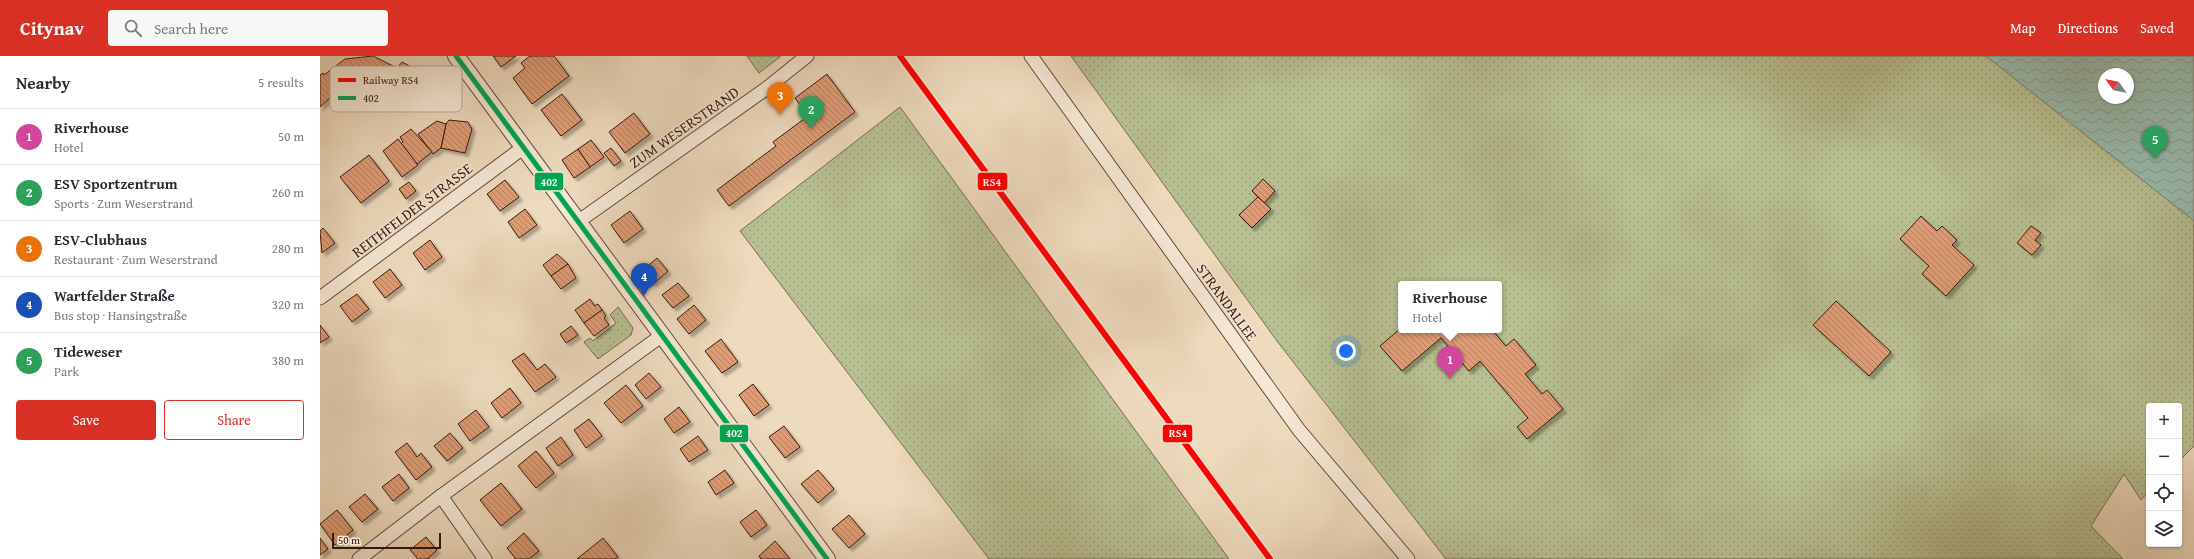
<!DOCTYPE html>
<html lang="en">
<head>
<meta charset="utf-8">
<style>
	:root { --surface:#fff; --page:#f7f7f7; --text:#2b2b33; --muted:#7c7c81; --line:#e1e1e2; --accent:#d93025 }
	body { margin:0; font-family:"Gentium Book Plus",serif; background:var(--page); color:var(--text) }
	.controls { position:absolute; right:12px; bottom:12px; display:grid; overflow:hidden; border-radius:4px; box-shadow:0 1px 3px #0004 }
	.controls button { width:36px; height:36px; display:grid; place-items:center; padding:0; border:0; border-bottom:1px solid var(--line); background:var(--surface); color:var(--text); font:20px sans-serif }
	.compass { position:absolute; left:1778px; top:12px; width:36px; height:36px; border-radius:50%; background:var(--surface); box-shadow:0 1px 3px #0004; rotate:303deg }
	.scale { position:absolute; left:12px; bottom:10px; width:109px; box-sizing:border-box; padding-left:4px; border:2px solid #39190d; border-top:0; font-size:11px; line-height:14px; white-space:nowrap; color:#39190d; -webkit-text-stroke:3px #f4e7d4; paint-order:stroke }
	.you { position:absolute; left:1026px; top:295px; width:14px; height:14px; margin:-10px; border:3px solid #fff; border-radius:50%; background:#1a73e8; box-shadow:0 0 0 6px #1a73e833 }
	.badge { display:grid; place-items:center; width:26px; height:26px; border-radius:50%; background:var(--accent); color:#fff; font-size:13px; font-weight:700 }
	.pin { position:absolute; translate:-50% -33px; filter:drop-shadow(0 1px 2px #0008) }
	.pin::after { content:''; position:absolute; top:21px; width:14px; height:12px; background:inherit; clip-path:polygon(0 0,100% 0,50% 100%) }
	.popup { position:absolute; left:1078px; top:225px; width:104px; height:52px; box-sizing:border-box; display:grid; place-content:center; border-radius:4px; background:var(--surface); filter:drop-shadow(0 1px 3px #0005); font-size:13px; white-space:nowrap; color:var(--muted) }
	.popup b { font-size:15px; color:var(--text) }
	.popup::after { content:''; position:absolute; left:50%; top:100%; margin-left:-8px; border:8px solid transparent; border-top-color:var(--surface) }
	.list { margin:0; padding:0; list-style:none }
	h2 { display:flex; justify-content:space-between; align-items:center; height:52px; margin:0; padding:0 16px; font-size:17px }
	h2 small { font-size:13px; font-weight:400; color:var(--muted) }
	.list li { display:grid; grid-template-columns:26px 1fr auto; gap:12px; align-items:center; box-sizing:border-box; height:56px; padding:0 16px; border-top:1px solid var(--line) }
	.list b { display:block; font-size:15px; white-space:nowrap }
	.list p { margin:0; font-size:13px; white-space:nowrap; color:var(--muted) }
	.list em { font-size:13px; font-style:normal; color:var(--muted) }
	.actions { display:flex; gap:8px; padding:12px 16px }
	.actions a { flex:1; padding:9px 0; border:1px solid var(--accent); border-radius:4px; text-align:center; font-size:14px; color:var(--accent) }
	.actions .main { background:var(--accent); color:#fff }
	.icon { flex:none; width:22px; height:22px; fill:none; stroke:currentColor; stroke-width:2; stroke-linecap:round; stroke-linejoin:round }
	.map { position:relative; flex:none; width:1874px; height:503px; overflow:hidden }
	header { display:flex; align-items:center; gap:24px; box-sizing:border-box; height:56px; padding:0 20px; background:var(--accent); color:#fff }
	header strong { font-size:19px }
	nav { display:flex; gap:22px; margin-inline-start:auto; font-size:14px }
	.search { width:280px; height:36px; background:var(--page); display:flex; align-items:center; gap:10px; box-sizing:border-box; padding:0 14px; border-radius:4px; color:var(--muted); font-size:15px }
	main { display:flex }
	aside { flex:1; background:var(--surface) }
	.map>svg:first-child { display:block }
</style>
</head>
<body>
<header>
<strong>Citynav</strong>
<div class="search"><svg class="icon" aria-label="search" viewBox="0 0 24 24"><circle cx="10" cy="10" r="6"/><path d="M15 15l6 6"/></svg>Search here</div>
<nav><a>Map</a><a>Directions</a><a>Saved</a></nav>
</header>
<main>
<aside>
<h2>Nearby<small>5 results</small></h2>
<ul class="list">
<li><span class="badge" style="background:#d1479c">1</span><div><b>Riverhouse</b><p>Hotel</p></div><em>50 m</em></li>
<li><span class="badge" style="background:#2e9e5b">2</span><div><b>ESV Sportzentrum</b><p>Sports · Zum Weserstrand</p></div><em>260 m</em></li>
<li><span class="badge" style="background:#e8710a">3</span><div><b>ESV-Clubhaus</b><p>Restaurant · Zum Weserstrand</p></div><em>280 m</em></li>
<li><span class="badge" style="background:#1a4fb4">4</span><div><b>Wartfelder Straße</b><p>Bus stop · Hansingstraße</p></div><em>320 m</em></li>
<li><span class="badge" style="background:#2e9e5b">5</span><div><b>Tideweser</b><p>Park</p></div><em>380 m</em></li>
</ul>
<div class="actions"><a class="main">Save</a><a>Share</a></div>
</aside>
<div class="map">
<svg width="1874" height="503" viewBox="0 0 1874 503">
	<defs>
		<pattern id="grass-dots" width="8" height="8" patternUnits="userSpaceOnUse"><rect width="8" height="8" fill="#b8c091"/><path d="M2 2h.1M6 6h.1" fill="none" stroke="#9fa47c" stroke-width="1.8" stroke-linecap="round"/></pattern>
		<pattern id="water-waves" width="16" height="10" patternUnits="userSpaceOnUse"><rect width="16" height="10" fill="#99bbae"/><path d="M0 5q4-4 8 0t8 0" fill="none" stroke="#85a094"/></pattern>
		<pattern id="building-back-hatch" width="6" height="6" patternUnits="userSpaceOnUse"><rect width="6" height="6" fill="#e09d74"/><path d="M-1 5l2 2M0 0l6 6M5-1l2 2" fill="none" stroke="#b77f5e"/></pattern>
		<filter id="shadow"><feDropShadow dx="3.5" dy="3.5" stdDeviation="1" flood-color="#0004"/></filter>
	</defs>
	<rect width="100%" height="100%" fill="#eedabd"/>
	<filter id="stains"><feTurbulence type="fractalNoise" baseFrequency=".005" numOctaves="4"/><feColorMatrix values="0 0 0 0 .2 0 0 0 0 .09 0 0 0 0 .02 0 0 0 .5 -.17"/></filter>
	<radialGradient id="worn" r=".72"><stop offset=".6" stop-color="#630" stop-opacity="0"/><stop offset="1" stop-color="#630" stop-opacity=".3"/></radialGradient>
	<g fill="url(#grass-dots)" stroke="#786c4f" fill-rule="evenodd">
		<polygon points="427,0 461,0 439,17"/>
		<path d="M 751,0 L 1874,0 L 1874,390 L 1859,405 L 1859,350 L 1829,350 L 1829,435 L 1821,444 L 1804,418 L 1771,470 L 1803,503 L 1126,503 L 957,285 ZM 1784,18 L 1808,18 L 1808,42 L 1784,42 ZM 1081,228 L 1179,228 L 1179,274 L 1081,274 Z"/>
		<polygon points="580,51 909,503 669,503 420,175"/>
		<polygon points="298,251 313,272 311,279 278,303 264,286 270,282 273,285 296,267 290,259"/>
	</g>
	<path fill="url(#water-waves)" stroke="#737a6e" fill-rule="evenodd" d="M 1666,0 L 1874,0 L 1874,165 ZM 1784,18 L 1808,18 L 1808,42 L 1784,42 Z"/>
	<g fill="url(#building-back-hatch)" stroke="#39190d" filter="url(#shadow)">
		<polygon points="53,0 77,12 82,6 106,19 93,42 73,32 69,38 51,28 35,30 17,43 13,39 0,51 0,19 3,17 4,19 25,3"/>
		<polygon points="173,0 196,0 181,11"/>
		<polygon points="210,0 234,0 249,20 212,48 193,22 205,12 201,7"/>
		<polygon points="507,18 535,56 409,150 397,134 456,90 453,86 488,60 475,42"/>
		<polygon points="242,38 262,64 241,80 221,54"/>
		<polygon points="314,57 330,78 305,97 289,76"/>
		<polygon points="129,64 148,66 152,73 145,97 121,92 126,68"/>
		<polygon points="117,65 126,68 121,92 113,98 98,78"/>
		<polygon points="91,73 112,96 97,108 81,88 83,86 80,81"/>
		<polygon points="78,83 98,109 82,121 63,95"/>
		<polygon points="271,84 284,101 270,111 258,93"/>
		<polygon points="291,92 301,105 294,110 284,97"/>
		<polygon points="258,93 270,111 254,122 242,104"/>
		<polygon points="49,99 69,125 41,147 20,121"/>
		<polygon points="943,123 955,135 944,147 932,135"/>
		<polygon points="185,124 199,141 180,155 167,138"/>
		<polygon points="89,126 96,135 86,143 79,133"/>
		<polygon points="938,141 951,153 932,172 919,159"/>
		<polygon points="205,153 217,169 199,182 188,166"/>
		<polygon points="310,155 323,173 304,187 291,169"/>
		<polygon points="1601,160 1617,175 1622,170 1637,184 1632,189 1654,209 1626,240 1602,218 1609,210 1580,183"/>
		<polygon points="1711,170 1721,177 1715,184 1721,189 1712,199 1697,187"/>
		<polygon points="3,172 15,187 2,197 0,175"/>
		<polygon points="110,184 122,201 105,214 93,197"/>
		<polygon points="237,198 248,208 231,220 223,209"/>
		<polygon points="337,202 348,215 333,228 322,215"/>
		<polygon points="248,208 256,222 241,233 231,220"/>
		<polygon points="70,213 82,229 65,242 53,226"/>
		<polygon points="358,227 369,240 353,252 342,239"/>
		<polygon points="37,238 49,253 32,266 20,250"/>
		<polygon points="270,243 275,250 278,248 282,254 264,267 255,254"/>
		<polygon points="1516,245 1571,296 1549,320 1493,269"/>
		<polygon points="374,249 386,264 369,278 357,263"/>
		<polygon points="282,254 286,260 284,262 289,269 274,280 264,267"/>
		<polygon points="0,269 9,281 0,287"/>
		<polygon points="251,270 258,279 246,287 240,278"/>
		<polygon points="1081,272 1172,274 1186,290 1194,283 1216,309 1205,318 1222,338 1227,334 1243,353 1207,383 1197,371 1208,362 1160,305 1149,315 1121,282 1082,315 1060,290"/>
		<polygon points="401,283 418,306 402,317 385,295"/>
		<polygon points="204,297 217,314 225,308 236,321 215,336 192,305"/>
		<polygon points="329,317 341,331 326,343 315,329"/>
		<polygon points="433,328 449,349 434,360 419,339"/>
		<polygon points="306,329 323,350 301,367 284,347"/>
		<polygon points="190,332 201,347 182,362 171,347"/>
		<polygon points="359,351 370,366 354,377 344,363"/>
		<polygon points="156,354 169,371 150,385 138,368"/>
		<polygon points="269,363 282,380 266,392 254,374"/>
		<polygon points="464,370 480,391 465,402 449,381"/>
		<polygon points="130,377 143,392 127,405 114,390"/>
		<polygon points="378,380 388,394 369,406 360,393"/>
		<polygon points="241,381 253,399 238,410 226,392"/>
		<polygon points="87,387 97,401 101,397 112,411 96,424 75,396"/>
		<polygon points="216,395 234,417 216,432 198,410"/>
		<polygon points="405,414 414,427 396,439 388,426"/>
		<polygon points="498,414 514,433 498,447 481,428"/>
		<polygon points="79,418 89,432 73,445 62,431"/>
		<polygon points="181,427 202,453 181,470 160,444"/>
		<polygon points="45,438 58,453 42,466 29,451"/>
		<polygon points="17,454 33,474 15,489 0,468"/>
		<polygon points="436,454 447,469 431,481 420,466"/>
		<polygon points="529,459 545,478 529,492 512,473"/>
		<polygon points="204,477 219,495 209,503 196,503 187,492"/>
		<polygon points="106,481 117,494 107,503 98,503 90,494"/>
		<polygon points="0,482 8,493 0,499"/>
		<polygon points="283,482 298,501 295,503 257,503"/>
		<polygon points="455,485 470,503 441,503 439,500"/>
	</g>
	<g fill="none" stroke-linecap="round" stroke-linejoin="round">
		<g stroke="#664939" stroke-width="15">
			<g id="minor">
				<polyline points="711,0 979,374 1088,503"/>
				<polyline points="259,165 447,32 487,0"/>
				<polyline points="0,242 204,91"/>
				<polyline points="121,440 165,503"/>
				<polyline points="39,503 121,440 341,280"/>
			</g>
		</g>
		<g stroke="#664939" stroke-width="18">
			<polyline id="tertiary" points="136,0 507,503"/>
		</g>
		<use href="#minor" stroke="#f4e7d4" stroke-width="13"/>
		<use href="#tertiary" stroke="#f4e7d4" stroke-width="16"/>
		<g stroke="#f4e7d4" stroke-width="8">
			<polyline id="bus-1" points="136,0 507,503"/>
		</g>
		<use href="#bus-1" stroke="#00a651" stroke-width="5"/>
		<g stroke="#f4e7d4" stroke-width="9">
			<polyline id="rail-1" points="580,0 950,503"/>
		</g>
		<use href="#rail-1" stroke="#f00" stroke-width="6"/>
	</g>
	<g text-anchor="middle" dominant-baseline="central" stroke-width="3" stroke-linejoin="round" paint-order="stroke">
		<g font-size="15" fill="#39190d" stroke="#f4e7d4">
			<text transform="translate(364 71) rotate(-35)">ZUM WESERSTRAND</text>
			<text transform="translate(92 154) rotate(-37)">REITHFELDER STRASSE</text>
			<text transform="translate(907 246) rotate(54)">STRANDALLEE</text>
		</g>
	</g>
	<rect x="10" y="10" width="132" height="46" rx="6" fill="#f4e7d4" stroke="#bca998" stroke-width="1"/>
	<rect x="18" y="22" width="18" height="4" fill="#f00"/>
	<rect x="18" y="40" width="18" height="4" fill="#00a651"/>
	<g font-size="11" fill="#39190d">
		<text x="43" y="28">Railway RS4</text>
		<text x="43" y="46">402</text>
	</g>
	<g stroke="#f4e7d4" stroke-width="1.5">
		<rect x="214" y="116" width="30" height="19" rx="4" fill="#00a651"/>
		<rect x="657" y="116" width="31" height="19" rx="4" fill="#f00"/>
		<rect x="399" y="368" width="30" height="19" rx="4" fill="#00a651"/>
		<rect x="842" y="368" width="31" height="19" rx="4" fill="#f00"/>
	</g>
	<g font-size="11" text-anchor="middle" font-weight="bold" fill="#fff">
		<text x="229" y="130">402</text>
		<text x="672" y="130">RS4</text>
		<text x="414" y="381">402</text>
		<text x="858" y="381">RS4</text>
	</g>
	<rect width="100%" height="100%" filter="url(#stains)"/>
	<rect width="100%" height="100%" fill="url(#worn)"/>
</svg>
<div class="controls">
<button>+</button>
<button>−</button>
<button><svg class="icon" aria-label="locate" viewBox="0 0 24 24"><circle cx="12" cy="12" r="6"/><path d="M12 2v4M12 18v4M2 12h4M18 12h4"/></svg></button>
<button><svg class="icon" aria-label="layers" viewBox="0 0 24 24"><path d="M12 4l9 5-9 5-9-5zM3 14l9 5 9-5"/></svg></button>
</div>
<svg class="compass" viewBox="-18 -18 36 36"><path d="M0-13l5 13h-10z" fill="#e53935"/><path d="M0 13l5-13h-10z" fill="#7c7c81"/></svg>
<div class="scale">50 m</div>
<div class="you"></div>
<div class="pin badge" style="left:1130px;top:323px;background:#d1479c">1</div>
<div class="popup"><b>Riverhouse</b>Hotel</div>
<div class="pin badge" style="left:491px;top:73px;background:#2e9e5b">2</div>
<div class="pin badge" style="left:460px;top:59px;background:#e8710a">3</div>
<div class="pin badge" style="left:324px;top:240px;background:#1a4fb4">4</div>
<div class="pin badge" style="left:1835px;top:103px;background:#2e9e5b">5</div>
</div>
</main>
</body>
</html>
